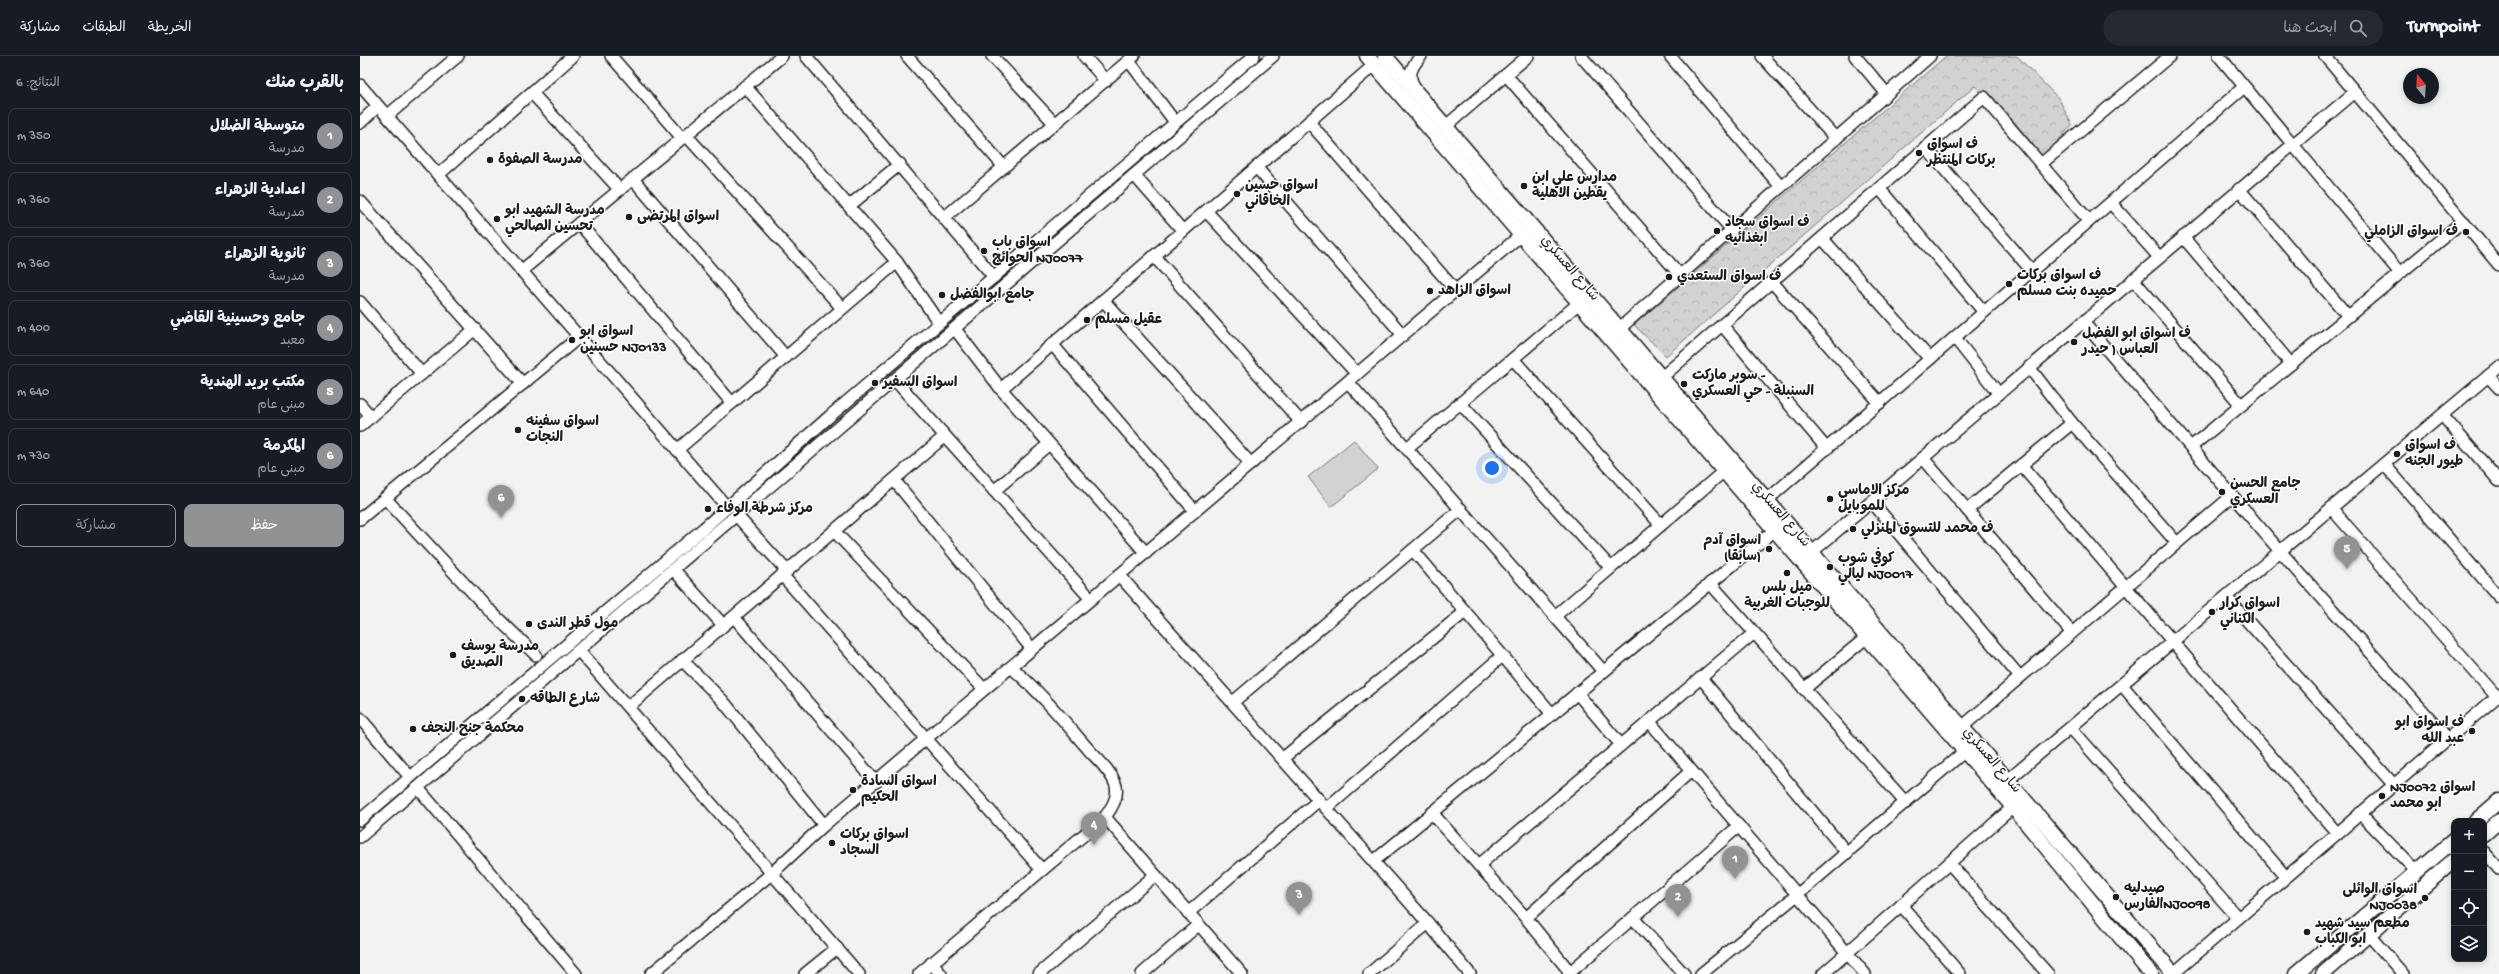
<!DOCTYPE html>
<html lang="ar">
<head>
<meta charset="utf-8">
<style>
	:root { --surface:#171b24; --page:#242831; --text:#f1f3f6; --muted:#9ea1a6; --line:#363941; --accent:#919294 }
	body { margin:0; font-family:"Gochi Hand","Playpen Sans Arabic",sans-serif; background:var(--page); color:var(--text); direction:rtl }
	.controls { position:absolute; right:12px; bottom:12px; display:grid; overflow:hidden; border-radius:8px; box-shadow:0 2px 6px #0003 }
	.controls button { width:36px; height:36px; display:grid; place-items:center; padding:0; border:0; border-bottom:1px solid var(--line); background:var(--surface); color:var(--text); font:20px sans-serif }
	.compass { position:absolute; left:2043px; top:12px; width:36px; height:36px; border-radius:50%; background:var(--surface); box-shadow:0 2px 6px #0003; rotate:342deg }
	.you { position:absolute; left:1132px; top:412px; width:14px; height:14px; margin:-10px; border:3px solid #fff; border-radius:50%; background:#1a73e8; box-shadow:0 0 0 6px #1a73e833 }
	.badge { display:grid; place-items:center; width:26px; height:26px; border-radius:50%; background:var(--accent); color:#fff; font-size:13px; font-weight:700 }
	.pin { position:absolute; translate:-50% -33px; filter:drop-shadow(0 1px 2px #0008) }
	.pin::after { content:''; position:absolute; top:21px; width:14px; height:12px; background:inherit; clip-path:polygon(0 0,100% 0,50% 100%) }
	.list { margin:0; padding:0; list-style:none }
	h2 { display:flex; justify-content:space-between; align-items:center; height:52px; margin:0; padding:0 16px; font-size:17px }
	h2 small { font-size:13px; font-weight:400; color:var(--muted) }
	.list li { display:grid; grid-template-columns:26px 1fr auto; gap:12px; align-items:center; box-sizing:border-box; height:56px; margin:0 8px 8px; padding:0 8px; border:1px solid var(--line); border-radius:8px }
	.list b { display:block; font-size:15px; white-space:nowrap }
	.list p { margin:0; font-size:13px; white-space:nowrap; color:var(--muted) }
	.list em { font-size:13px; font-style:normal; color:var(--muted) }
	.actions { display:flex; gap:8px; padding:12px 16px }
	.actions a { flex:1; padding:9px 0; border:1px solid var(--accent); border-radius:8px; text-align:center; font-size:14px; color:var(--accent) }
	.actions .main { background:var(--accent); color:#fff }
	.icon { flex:none; width:22px; height:22px; fill:none; stroke:currentColor; stroke-width:2; stroke-linecap:round; stroke-linejoin:round }
	.map { position:relative; flex:none; width:2139px; height:918px; overflow:hidden; direction:ltr }
	header { display:flex; align-items:center; gap:24px; box-sizing:border-box; height:56px; padding:0 20px; background:var(--surface); border-bottom:1px solid var(--line) }
	header strong { font-size:19px }
	nav { display:flex; gap:22px; margin-inline-start:auto; font-size:14px }
	.search { width:280px; height:36px; background:var(--page); display:flex; align-items:center; gap:10px; box-sizing:border-box; padding:0 14px; border-radius:22px; color:var(--muted); font-size:15px }
	main { display:flex }
	aside { flex:1; background:var(--surface) }
	.map>svg:first-child { display:block }
</style>
</head>
<body>
<header>
<strong>Turnpoint</strong>
<div class="search"><svg class="icon" aria-label="search" viewBox="0 0 24 24"><circle cx="10" cy="10" r="6"/><path d="M15 15l6 6"/></svg>ابحث هنا</div>
<nav><a>الخريطة</a><a>الطبقات</a><a>مشاركة</a></nav>
</header>
<main>
<div class="map">
<svg width="2139" height="918" viewBox="0 0 2139 918">
	<defs>
		<pattern id="park-crowns" width="20" height="18" patternUnits="userSpaceOnUse"><rect width="20" height="18" fill="#d2d2d2"/><path d="M2 6a3 3 0 1 1 6 0M12 15a3 3 0 1 1 6 0" fill="none" stroke="#b4b4b4"/></pattern>
	</defs>
	<rect width="100%" height="100%" fill="#f2f2f2"/>
	<filter id="ink" filterUnits="userSpaceOnUse"><feTurbulence type="fractalNoise" baseFrequency=".025" numOctaves="2"/><feDisplacementMap in="SourceGraphic" scale="8" xChannelSelector="R" yChannelSelector="G"/><feConvolveMatrix kernelMatrix="1 2 1 2 8 2 1 2 1" color-interpolation-filters="sRGB"/></filter>
	<g filter="url(#ink)">
		<polygon fill="#d2d2d2" stroke="#777" points="994,384 1018,413 971,451 948,421"/>
		<polygon fill="url(#park-crowns)" stroke="#777" points="1586,0 1657,0 1699,43 1712,69 1682,103 1615,30 1306,300 1274,269"/>
		<g fill="none" stroke-linecap="round" stroke-linejoin="round">
			<g stroke="#1c1c1c" stroke-width="14">
				<g id="minor">
					<polyline points="251,0 322,82"/>
					<polyline points="446,0 634,221"/>
					<polyline points="547,0 644,111"/>
					<polyline points="632,0 695,68"/>
					<polyline points="724,0 746,25"/>
					<polyline points="1221,0 1372,174"/>
					<polyline points="1310,0 1421,131"/>
					<polyline points="1402,0 1476,83"/>
					<polyline points="1495,0 1527,38"/>
					<polyline points="1859,0 2040,217"/>
					<polyline points="1965,0 2139,209"/>
					<polyline points="769,5 815,66"/>
					<polyline points="1146,19 1320,219"/>
					<polyline points="0,29 367,451"/>
					<polyline points="385,30 537,206 579,267"/>
					<path d="M 1055,33 C 1047,19 1051,11 1061,0"/>
					<polyline points="172,37 260,134"/>
					<polyline points="27,60 98,0"/>
					<polyline points="949,66 1096,235"/>
					<polyline points="0,67 18,50"/>
					<polyline points="1086,70 1168,0"/>
					<polyline points="326,79 482,252"/>
					<polyline points="1566,92 1672,215"/>
					<polyline points="1681,108 1810,0"/>
					<polyline points="896,111 1043,279"/>
					<polyline points="78,119 213,0"/>
					<polyline points="774,119 823,175"/>
					<polyline points="273,123 426,301"/>
					<polyline points="1519,132 1624,256"/>
					<polyline points="1879,133 1988,260"/>
					<polyline points="0,145 163,328"/>
					<polyline points="1751,147 1799,201"/>
					<polyline points="489,150 540,108"/>
					<polyline points="846,155 997,318"/>
					<polyline points="585,161 774,0"/>
					<polyline points="219,167 372,347"/>
					<polyline points="1823,181 1931,308"/>
					<polyline points="1462,182 1570,303"/>
					<polyline points="794,200 941,366"/>
					<polyline points="161,215 422,0"/>
					<polyline points="1773,223 1881,349"/>
					<polyline points="1412,226 1520,347"/>
					<polyline points="743,244 891,408"/>
					<polyline points="0,246 62,318"/>
					<polyline points="1723,266 1920,495 2088,683"/>
					<polyline points="1362,269 1467,393"/>
					<polyline points="1260,272 1570,0"/>
					<polyline points="595,273 641,333 786,497"/>
					<polyline points="1595,282 1639,338"/>
					<polyline points="692,288 835,455"/>
					<polyline points="1153,303 1301,469"/>
					<polyline points="1669,311 1712,367 1816,486"/>
					<polyline points="2128,320 2139,332"/>
					<polyline points="1302,321 1624,41 1729,165"/>
					<polyline points="535,324 731,543"/>
					<polyline points="988,326 1243,615"/>
					<polyline points="641,333 1014,9"/>
					<polyline points="1100,347 1251,512"/>
					<polyline points="0,348 11,361"/>
					<polyline points="2082,359 2139,425"/>
					<polyline points="0,370 115,273"/>
					<polyline points="1831,391 2103,165"/>
					<polyline points="1047,392 1219,247"/>
					<polyline points="317,394 537,206"/>
					<polyline points="1563,402 1711,576"/>
					<polyline points="2024,408 2139,541"/>
					<polyline points="1661,409 1977,777"/>
					<polyline points="534,424 672,593"/>
					<polyline points="634,435 689,388"/>
					<polyline points="25,442 125,550 176,599"/>
					<polyline points="1407,444 1884,31"/>
					<polyline points="1512,446 1660,621"/>
					<polyline points="1971,452 2137,641"/>
					<polyline points="1607,454 1712,367"/>
					<polyline points="377,460 427,515"/>
					<polyline points="0,463 219,281"/>
					<polyline points="474,475 624,633"/>
					<polyline points="1053,494 1192,658"/>
					<polyline points="1452,496 1995,36"/>
					<polyline points="314,514 363,569"/>
					<polyline points="422,519 682,814"/>
					<polyline points="759,519 1068,867 1110,918"/>
					<polyline points="1350,527 1546,747"/>
					<polyline points="1866,541 2034,729"/>
					<polyline points="1195,560 1364,415"/>
					<polyline points="374,561 516,726"/>
					<polyline points="219,595 499,918"/>
					<polyline points="322,604 363,645 464,769"/>
					<polyline points="1341,622 1487,797"/>
					<polyline points="1762,629 1926,821"/>
					<polyline points="1444,633 1507,581"/>
					<polyline points="1217,637 1261,689"/>
					<polyline points="873,646 1101,453"/>
					<polyline points="268,651 585,380"/>
					<polyline points="0,662 50,721"/>
					<polyline points="1289,665 1505,918"/>
					<polyline points="1602,671 1872,440"/>
					<polyline points="1711,672 1878,862"/>
					<polyline points="923,702 1105,556"/>
					<polyline points="1648,724 2139,311"/>
					<polyline points="58,732 216,918"/>
					<polyline points="967,752 1142,600"/>
					<polyline points="1072,757 1166,862 1210,916"/>
					<polyline points="2000,757 2057,816"/>
					<polyline points="745,761 882,918"/>
					<polyline points="0,764 344,472 470,360 894,0"/>
					<polyline points="0,781 913,0"/>
					<polyline points="2124,796 2139,813"/>
					<polyline points="1014,805 1415,474"/>
					<polyline points="1589,807 1688,918"/>
					<polyline points="1119,809 1394,577"/>
					<polyline points="1541,849 1600,918"/>
					<polyline points="828,857 959,744"/>
					<polyline points="1166,862 1331,715"/>
					<polyline points="1273,862 1324,918"/>
					<polyline points="2008,878 2043,918"/>
					<polyline points="571,907 581,918"/>
					<polyline points="1814,917 2139,639"/>
					<polyline points="291,918 411,818 464,769 1161,179"/>
					<polyline points="445,918 477,892"/>
					<path d="M 559,918 L 745,761 C 752,752 760,739 755,727 C 750,714 738,704 729,694 C 703,664 681,637 651,611"/>
					<polyline points="679,918 794,820"/>
					<polyline points="782,918 838,869"/>
					<polyline points="1009,918 1068,867"/>
					<polyline points="1208,918 1379,770"/>
					<polyline points="1341,918 1437,839 1605,695"/>
					<polyline points="1463,918 1653,751"/>
				</g>
			</g>
			<g stroke="#1c1c1c" stroke-width="17">
				<g id="major">
					<polyline points="1007,0 1653,751 1791,918"/>
					<polyline points="1025,0 1814,918"/>
					<polyline points="2116,765 2139,745"/>
					<polyline points="2124,778 2139,765"/>
					<polyline points="1936,918 2094,784"/>
					<polyline points="1963,918 2094,804"/>
				</g>
			</g>
			<use href="#minor" stroke="#fff" stroke-width="11"/>
			<use href="#major" stroke="#fff" stroke-width="14"/>
		</g>
	</g>
	<g fill="#1c1c1c" stroke="#fff" stroke-width="1.5">
		<circle cx="1559" cy="97" r="4"/>
		<circle cx="130" cy="104" r="4"/>
		<circle cx="1164" cy="130" r="4"/>
		<circle cx="877" cy="138" r="4"/>
		<circle cx="269" cy="161" r="4"/>
		<circle cx="137" cy="163" r="4"/>
		<circle cx="1357" cy="175" r="4"/>
		<circle cx="2106" cy="176" r="4"/>
		<circle cx="624" cy="195" r="4"/>
		<circle cx="1309" cy="221" r="4"/>
		<circle cx="1649" cy="228" r="4"/>
		<circle cx="1070" cy="235" r="4"/>
		<circle cx="582" cy="239" r="4"/>
		<circle cx="727" cy="264" r="4"/>
		<circle cx="212" cy="284" r="4"/>
		<circle cx="1714" cy="286" r="4"/>
		<circle cx="515" cy="327" r="4"/>
		<circle cx="1324" cy="328" r="4"/>
		<circle cx="158" cy="374" r="4"/>
		<circle cx="2037" cy="398" r="4"/>
		<circle cx="1862" cy="436" r="4"/>
		<circle cx="1470" cy="443" r="4"/>
		<circle cx="348" cy="453" r="4"/>
		<circle cx="1493" cy="473" r="4"/>
		<circle cx="1409" cy="493" r="4"/>
		<circle cx="1470" cy="511" r="4"/>
		<circle cx="1427" cy="517" r="4"/>
		<circle cx="1852" cy="556" r="4"/>
		<circle cx="169" cy="568" r="4"/>
		<circle cx="93" cy="599" r="4"/>
		<circle cx="162" cy="643" r="4"/>
		<circle cx="53" cy="673" r="4"/>
		<circle cx="2112" cy="675" r="4"/>
		<circle cx="493" cy="734" r="4"/>
		<circle cx="2022" cy="740" r="4"/>
		<circle cx="472" cy="787" r="4"/>
		<circle cx="1756" cy="841" r="4"/>
		<circle cx="2065" cy="842" r="4"/>
		<circle cx="1947" cy="876" r="4"/>
	</g>
	<g text-anchor="middle" dominant-baseline="central" stroke-width="3" stroke-linejoin="round" paint-order="stroke">
		<g font-size="14" font-weight="bold" fill="#1c1c1c" stroke="#fff" text-anchor="start">
			<text x="1567" y="89">ف اسواق<tspan x="1567" dy="16">بركات المنتظر</tspan></text>
			<text x="138" y="104">مدرسة الصفوة</text>
			<text x="1172" y="122">مدارس علي ابن<tspan x="1172" dy="16">يقطين الاهلية</tspan></text>
			<text x="885" y="130">اسواق حسين<tspan x="885" dy="16">الخاقاني</tspan></text>
			<text x="145" y="155">مدرسة الشهيد ابو<tspan x="145" dy="16">تحسين الصالحي</tspan></text>
			<text x="277" y="161">اسواق المرتضى</text>
			<text x="1365" y="167">ف اسواق سجاد<tspan x="1365" dy="16">ابغذائيه</tspan></text>
			<text x="2098" y="176" text-anchor="end">ف اسواق الزاملي</text>
			<text x="632" y="187">اسواق باب<tspan x="632" dy="16">الحوائج NJ0077</tspan></text>
			<text x="1657" y="220">ف اسواق بركات<tspan x="1657" dy="16">حميده بنت مسلم</tspan></text>
			<text x="1317" y="221">ف اسواق الستعدي</text>
			<text x="1078" y="235">اسواق الزاهد</text>
			<text x="590" y="239">جامع ابوالفضل</text>
			<text x="735" y="264">عقيل مسلم</text>
			<text x="220" y="276">اسواق ابو<tspan x="220" dy="16">حسنين NJ0133</tspan></text>
			<text x="1722" y="278">ف اسواق ابو الفضل<tspan x="1722" dy="16">العباس ( حيدر</tspan></text>
			<text x="1332" y="320">سوبر ماركت -<tspan x="1332" dy="16">السنبلة - حي العسكري</tspan></text>
			<text x="523" y="327">اسواق السفير</text>
			<text x="166" y="366">اسواق سفينه<tspan x="166" dy="16">النجات</tspan></text>
			<text x="2045" y="390">ف اسواق<tspan x="2045" dy="16">طيور الجنه</tspan></text>
			<text x="1870" y="428">جامع الحسن<tspan x="1870" dy="16">العسكري</tspan></text>
			<text x="1478" y="435">مركز الاماسي<tspan x="1478" dy="16">للموبايل</tspan></text>
			<text x="356" y="453">مركز شرطة الوفاء</text>
			<text x="1501" y="473">ف محمد للتسوق المنزلي</text>
			<text x="1401" y="485" text-anchor="end">اسواق آدم<tspan x="1401" dy="16">(سابقا)</tspan></text>
			<text x="1478" y="503">كوفي شوب<tspan x="1478" dy="16">ليالي NJ0017</tspan></text>
			<text x="1427" y="532" text-anchor="middle">ميل بلس<tspan x="1427" dy="16">للوجبات الغربية</tspan></text>
			<text x="1860" y="548">اسواق كرار<tspan x="1860" dy="16">الكناني</tspan></text>
			<text x="177" y="568">مول قطر الندى</text>
			<text x="101" y="591">مدرسة يوسف<tspan x="101" dy="16">الصديق</tspan></text>
			<text x="170" y="643">شارع الطاقه</text>
			<text x="2104" y="667" text-anchor="end">ف اسواق ابو<tspan x="2104" dy="16">عبد الله</tspan></text>
			<text x="61" y="673">محكمة جنح النجف</text>
			<text x="501" y="726">اسواق السادة<tspan x="501" dy="16">الحكيم</tspan></text>
			<text x="2030" y="732">NJ0072 اسواق<tspan x="2030" dy="16">ابو محمد</tspan></text>
			<text x="480" y="779">اسواق بركات<tspan x="480" dy="16">السجاد</tspan></text>
			<text x="1764" y="833">صيدليه<tspan x="1764" dy="16">الفارسNJ0098</tspan></text>
			<text x="2057" y="834" text-anchor="end">اسواق الوائلی<tspan x="2057" dy="16">NJ0038</tspan></text>
			<text x="1955" y="868">مطعم سيد شهيد<tspan x="1955" dy="16">ابو الكباب</tspan></text>
		</g>
		<g font-size="14" fill="#1c1c1c" stroke="#fff">
			<text transform="translate(1209 213) rotate(49)">شارع العسكري</text>
			<text transform="translate(1420 459) rotate(49)">شارع العسكري</text>
			<text transform="translate(1631 705) rotate(49)">شارع العسكري</text>
		</g>
	</g>
</svg>
<div class="controls">
<button>+</button>
<button>−</button>
<button><svg class="icon" aria-label="locate" viewBox="0 0 24 24"><circle cx="12" cy="12" r="6"/><path d="M12 2v4M12 18v4M2 12h4M18 12h4"/></svg></button>
<button><svg class="icon" aria-label="layers" viewBox="0 0 24 24"><path d="M12 4l9 5-9 5-9-5zM3 14l9 5 9-5"/></svg></button>
</div>
<svg class="compass" viewBox="-18 -18 36 36"><path d="M0-13l5 13h-10z" fill="#e53935"/><path d="M0 13l5-13h-10z" fill="#9ea1a6"/></svg>
<div class="you"></div>
<div class="pin badge" style="left:1375px;top:823px">1</div>
<div class="pin badge" style="left:1318px;top:861px">2</div>
<div class="pin badge" style="left:939px;top:859px">3</div>
<div class="pin badge" style="left:734px;top:789px">4</div>
<div class="pin badge" style="left:1987px;top:513px">5</div>
<div class="pin badge" style="left:141px;top:462px">6</div>
</div>
<aside>
<h2>بالقرب منك<small>النتائج: 6</small></h2>
<ul class="list">
<li><span class="badge">1</span><div><b>متوسطة الضلال</b><p>مدرسة</p></div><em>350 m</em></li>
<li><span class="badge">2</span><div><b>اعدادية الزهراء</b><p>مدرسة</p></div><em>360 m</em></li>
<li><span class="badge">3</span><div><b>ثانوية الزهراء</b><p>مدرسة</p></div><em>360 m</em></li>
<li><span class="badge">4</span><div><b>جامع وحسينية القاضي</b><p>معبد</p></div><em>400 m</em></li>
<li><span class="badge">5</span><div><b>مكتب بريد الهندية</b><p>مبنى عام</p></div><em>640 m</em></li>
<li><span class="badge">6</span><div><b>المكرمة</b><p>مبنى عام</p></div><em>730 m</em></li>
</ul>
<div class="actions"><a class="main">حفظ</a><a>مشاركة</a></div>
</aside>
</main>
</body>
</html>
